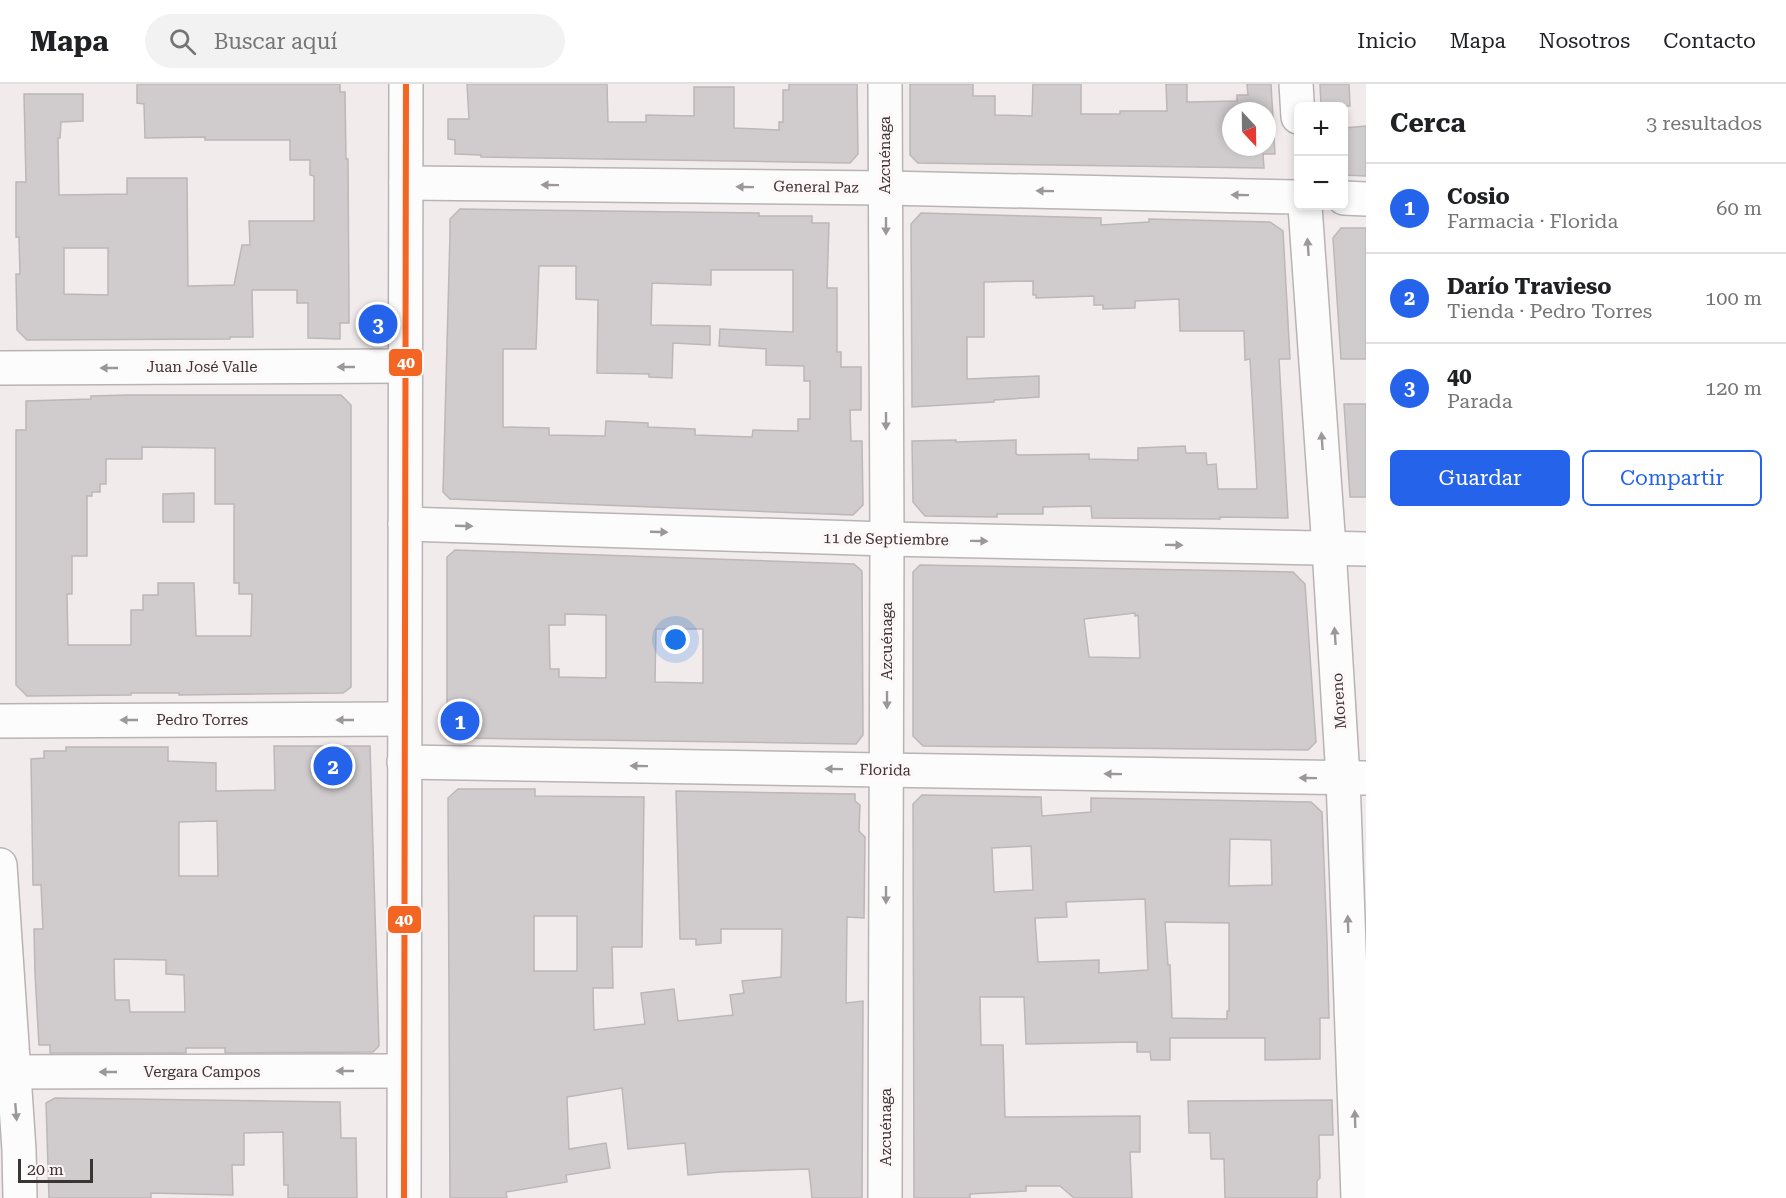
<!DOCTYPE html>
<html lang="es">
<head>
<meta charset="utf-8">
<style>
	:root { --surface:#fff; --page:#f2f2f2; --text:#202124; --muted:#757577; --line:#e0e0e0; --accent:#2563eb }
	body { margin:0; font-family:"Roboto Serif",serif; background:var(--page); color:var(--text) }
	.controls { position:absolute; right:18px; top:18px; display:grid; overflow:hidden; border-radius:9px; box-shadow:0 3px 9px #0003 }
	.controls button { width:54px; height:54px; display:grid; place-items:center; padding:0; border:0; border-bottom:2px solid var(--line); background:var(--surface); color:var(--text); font:30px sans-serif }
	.compass { position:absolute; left:1222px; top:18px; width:54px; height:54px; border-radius:50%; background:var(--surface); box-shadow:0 3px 9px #0003; rotate:158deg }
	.scale { position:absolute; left:18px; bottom:15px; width:75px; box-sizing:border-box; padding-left:6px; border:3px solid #3a3535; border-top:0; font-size:16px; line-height:21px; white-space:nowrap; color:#3a3535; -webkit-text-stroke:4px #fef6f7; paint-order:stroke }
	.you { position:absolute; left:676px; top:556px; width:21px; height:21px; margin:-15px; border:4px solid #fff; border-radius:50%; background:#1a73e8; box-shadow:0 0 0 9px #1a73e833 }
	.badge { display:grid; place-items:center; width:39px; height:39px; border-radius:50%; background:var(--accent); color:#fff; font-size:20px; font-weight:700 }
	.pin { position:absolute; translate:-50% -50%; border:3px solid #fff; box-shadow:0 2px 6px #0006 }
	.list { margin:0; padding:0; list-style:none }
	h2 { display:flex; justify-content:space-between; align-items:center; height:78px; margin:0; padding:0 24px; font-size:26px }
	h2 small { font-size:20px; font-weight:400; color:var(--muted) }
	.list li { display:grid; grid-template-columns:39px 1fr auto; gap:18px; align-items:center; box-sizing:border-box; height:90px; padding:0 24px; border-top:2px solid var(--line) }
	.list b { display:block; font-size:22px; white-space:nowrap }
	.list p { margin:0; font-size:20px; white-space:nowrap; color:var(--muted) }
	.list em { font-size:20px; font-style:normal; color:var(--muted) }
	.actions { display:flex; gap:12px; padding:18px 24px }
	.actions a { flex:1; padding:14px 0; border:2px solid var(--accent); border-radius:9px; text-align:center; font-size:21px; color:var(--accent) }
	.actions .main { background:var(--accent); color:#fff }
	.icon { flex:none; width:33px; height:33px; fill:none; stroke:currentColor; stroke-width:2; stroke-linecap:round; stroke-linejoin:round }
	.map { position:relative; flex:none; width:1366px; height:1114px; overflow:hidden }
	header { display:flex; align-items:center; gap:36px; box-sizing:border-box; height:84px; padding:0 30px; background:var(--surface); border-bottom:2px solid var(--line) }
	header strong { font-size:28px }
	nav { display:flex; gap:33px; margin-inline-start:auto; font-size:21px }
	.search { width:420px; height:54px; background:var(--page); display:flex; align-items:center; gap:15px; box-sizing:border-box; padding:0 21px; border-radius:33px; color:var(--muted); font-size:22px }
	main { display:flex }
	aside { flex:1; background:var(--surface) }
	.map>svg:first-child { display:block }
</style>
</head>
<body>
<header>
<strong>Mapa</strong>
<div class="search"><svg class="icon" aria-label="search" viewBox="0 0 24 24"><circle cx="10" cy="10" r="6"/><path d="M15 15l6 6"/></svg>Buscar aquí</div>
<nav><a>Inicio</a><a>Mapa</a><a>Nosotros</a><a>Contacto</a></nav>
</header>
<main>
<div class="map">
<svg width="1366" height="1114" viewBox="0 0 1366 1114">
	<rect width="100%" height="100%" fill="#f2ebec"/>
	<g fill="#d0cbcc" stroke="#bdb7b9" stroke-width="1.5" fill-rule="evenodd">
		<path d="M 137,0 L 340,0 L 340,8 L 345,8 L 346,75 L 348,75 L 349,223 L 349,239 L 340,239 L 340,255 L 308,254 L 308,219 L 297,219 L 297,206 L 252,206 L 253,253 L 230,253 L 230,255 L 27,256 L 17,246 L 16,190 L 20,190 L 19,153 L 16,153 L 16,98 L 26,98 L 24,10 L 83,10 L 83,37 L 61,38 L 60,54 L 58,54 L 59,111 L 127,110 L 127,94 L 187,94 L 188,202 L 234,201 L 242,161 L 250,161 L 249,137 L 314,137 L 314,92 L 310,91 L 310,76 L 290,76 L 290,56 L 205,56 L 205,53 L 145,54 L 144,20 L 137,19 ZM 64,164 L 108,164 L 108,211 L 64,210 Z"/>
		<polygon points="467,0 607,0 608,38 646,38 646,31 694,32 694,3 734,3 734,44 779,46 779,38 783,38 783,6 789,6 789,0 857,0 858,70 850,79 481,73 481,71 455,70 455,56 448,55 448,35 469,35"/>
		<path d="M 910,0 L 973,0 L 973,12 L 995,12 L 995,31 L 1032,32 L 1033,0 L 1081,0 L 1081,30 L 1120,30 L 1120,27 L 1167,27 L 1166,0 L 1187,0 L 1187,18 L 1237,17 L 1237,11 L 1248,11 L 1247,0 L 1271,0 L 1275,70 L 1263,70 L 1264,84 L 918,79 L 910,71 ZM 1231,27 L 1267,27 L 1267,63 L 1231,63 Z"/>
		<polygon points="1320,0 1349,0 1350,22 1321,22"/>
		<polygon points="1366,42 1366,92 1344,91 1344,44"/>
		<path d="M 460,125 L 759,129 L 759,132 L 812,132 L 812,139 L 829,139 L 827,204 L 837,204 L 837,268 L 841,268 L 841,283 L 861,283 L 861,326 L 850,326 L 851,357 L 862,357 L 863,421 L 853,431 L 450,415 L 443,408 L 450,150 L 450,135 ZM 539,182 L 576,182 L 576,215 L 598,216 L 597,289 L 649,290 L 649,293 L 672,294 L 673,259 L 710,261 L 710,242 L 651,241 L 652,199 L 711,201 L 711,186 L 793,186 L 793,248 L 720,245 L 719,262 L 766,265 L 766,281 L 804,282 L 804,297 L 810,297 L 810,335 L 798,335 L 798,347 L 753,346 L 752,353 L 695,351 L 695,345 L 648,343 L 648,339 L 606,337 L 605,352 L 549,351 L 549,344 L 503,343 L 503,265 L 536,265 Z"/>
		<polygon points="921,129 1101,134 1101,141 1149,138 1149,135 1270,138 1283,147 1290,275 1279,275 1288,434 1220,433 1220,435 1092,434 1091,422 1043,423 1043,430 997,430 997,433 925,432 913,418 912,357 956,356 956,358 1016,356 1016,370 1019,371 1089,370 1089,375 1138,376 1138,364 1185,362 1186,369 1206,369 1207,381 1216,380 1218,405 1257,405 1250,275 1245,276 1244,247 1180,247 1179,215 1135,217 1135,224 1103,225 1103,221 1094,221 1094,212 1036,214 1036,211 1033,211 1033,197 984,198 984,253 967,253 967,295 1039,292 1039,313 994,316 994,318 912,323 911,140"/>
		<polygon points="1341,144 1366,144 1366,275 1341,275 1333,154"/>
		<path d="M 129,311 L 341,311 L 351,321 L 351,603 L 343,609 L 179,611 L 179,609 L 131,609 L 131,611 L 27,612 L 16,601 L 16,346 L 26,346 L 26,317 L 91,315 L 91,312 ZM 142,363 L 215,364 L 215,420 L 234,420 L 234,499 L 239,499 L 239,510 L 252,510 L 251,552 L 196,552 L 194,499 L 158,499 L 158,511 L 143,511 L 143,526 L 131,526 L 131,561 L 68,561 L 67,510 L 72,510 L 72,472 L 87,472 L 87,412 L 92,412 L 92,408 L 100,408 L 100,400 L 106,400 L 106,375 L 142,375 Z"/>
		<polygon points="1344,320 1366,320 1366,413 1350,413"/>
		<polygon points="194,409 194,438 163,438 163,410"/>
		<path d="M 455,466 L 854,480 L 862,487 L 863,651 L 856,660 L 456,654 L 447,644 L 447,473 ZM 565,530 L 606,531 L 606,594 L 559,593 L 559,585 L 550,585 L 549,541 L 565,541 ZM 656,545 L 703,545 L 703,599 L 655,598 Z"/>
		<path d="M 920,481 L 1293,488 L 1305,500 L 1316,658 L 1308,666 L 923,662 L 913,652 L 913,488 ZM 1135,529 L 1135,532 L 1138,531 L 1140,574 L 1089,573 L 1084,535 Z"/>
		<path d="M 274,662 L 370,662 L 379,962 L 373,968 L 225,969 L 225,964 L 186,964 L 186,969 L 50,969 L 50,961 L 39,961 L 35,890 L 34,845 L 43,845 L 41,801 L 33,801 L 31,675 L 44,674 L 44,667 L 66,667 L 66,663 L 168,663 L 168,677 L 216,679 L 216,707 L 275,706 ZM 217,737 L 218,792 L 179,792 L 179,738 ZM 114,875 L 166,876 L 166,890 L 184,891 L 185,928 L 130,928 L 129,916 L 115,916 Z"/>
		<path d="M 458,705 L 535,705 L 535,712 L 644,713 L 642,863 L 612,863 L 613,904 L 593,904 L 594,946 L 645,940 L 641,909 L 674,905 L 678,937 L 733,931 L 730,911 L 744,909 L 742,897 L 781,893 L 782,845 L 721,845 L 721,859 L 696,861 L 696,855 L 680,855 L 676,707 L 855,710 L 855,717 L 860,721 L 859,747 L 865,753 L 864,834 L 847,833 L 846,919 L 863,917 L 862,1114 L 812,1114 L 809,1085 L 721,1088 L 688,1091 L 685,1059 L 628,1065 L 622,1004 L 567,1013 L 569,1065 L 606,1059 L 610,1084 L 566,1091 L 567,1098 L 506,1108 L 507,1114 L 450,1114 L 448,714 ZM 534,832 L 577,832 L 577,887 L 534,887 Z"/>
		<path d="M 922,711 L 1041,713 L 1042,732 L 1091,728 L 1091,714 L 1311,718 L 1322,728 L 1327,856 L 1329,934 L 1320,934 L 1320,975 L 1265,976 L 1265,954 L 1170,954 L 1170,976 L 1151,976 L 1150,968 L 1137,968 L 1137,958 L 1026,960 L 1024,913 L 980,913 L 981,961 L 1003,961 L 1005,1033 L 1140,1032 L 1140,1068 L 1130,1068 L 1132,1114 L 1074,1114 L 1060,1102 L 1026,1102 L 1026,1107 L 970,1110 L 970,1114 L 914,1114 L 913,720 ZM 1230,755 L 1271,756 L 1272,801 L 1229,802 ZM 1031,762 L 1033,806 L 994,808 L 992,764 ZM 1145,815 L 1148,886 L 1099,889 L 1099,876 L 1038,878 L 1035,834 L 1067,833 L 1066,818 ZM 1165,838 L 1229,839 L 1229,927 L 1227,927 L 1227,935 L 1172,934 L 1170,881 L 1168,881 Z"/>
		<polygon points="55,1014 340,1018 341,1054 356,1054 357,1114 288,1114 288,1101 284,1101 283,1048 244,1049 244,1081 232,1081 233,1111 151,1109 151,1114 49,1114 46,1019"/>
		<polygon points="1332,1016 1333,1051 1319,1051 1320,1094 1317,1097 1317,1114 1225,1114 1224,1075 1211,1075 1210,1049 1189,1049 1188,1017"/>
	</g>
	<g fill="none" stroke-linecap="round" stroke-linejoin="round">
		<g stroke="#b8b3b4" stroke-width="36">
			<g id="minor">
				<polyline points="885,0 887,455 885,1114"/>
				<polyline points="1296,0 1298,33"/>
				<polyline points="406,99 886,104 1298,113"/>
				<polyline points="1344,114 1366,115"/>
				<polyline points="1305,122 1329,464 1343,694 1358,1114"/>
				<polyline points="0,284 404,282"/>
				<polyline points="405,440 887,455 1366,465"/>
				<polyline points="0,637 404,635"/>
				<polyline points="404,678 1364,694"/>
				<polyline points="0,781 19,1066 20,1114"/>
				<polyline points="0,988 403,987"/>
			</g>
		</g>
		<g stroke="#b8b3b4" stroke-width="36">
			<polyline id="major" points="404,1114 406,0"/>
		</g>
		<use href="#minor" stroke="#fdfcfc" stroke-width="33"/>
		<use href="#major" stroke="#fdfcfc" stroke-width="33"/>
		<g stroke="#fef6f7" stroke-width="10">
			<polyline id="bus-1" points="404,1114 406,0"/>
		</g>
		<use href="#bus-1" stroke="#f26522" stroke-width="6"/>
	</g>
	<defs><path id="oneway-solid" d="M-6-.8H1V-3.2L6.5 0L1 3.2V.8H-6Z" transform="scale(1.5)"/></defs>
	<g fill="#9c9898">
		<use href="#oneway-solid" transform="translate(550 101) rotate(-179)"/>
		<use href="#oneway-solid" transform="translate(745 103) rotate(-179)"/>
		<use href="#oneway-solid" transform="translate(1045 107) rotate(-179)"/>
		<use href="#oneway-solid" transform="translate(1240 111) rotate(-179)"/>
		<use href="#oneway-solid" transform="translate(886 142) rotate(90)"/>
		<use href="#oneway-solid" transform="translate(1308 163) rotate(-94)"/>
		<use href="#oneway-solid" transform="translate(346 283) rotate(180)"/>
		<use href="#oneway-solid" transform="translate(109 284) rotate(180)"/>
		<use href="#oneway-solid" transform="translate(886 337) rotate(90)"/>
		<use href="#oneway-solid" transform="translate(1322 357) rotate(-94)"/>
		<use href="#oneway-solid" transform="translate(464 442) rotate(2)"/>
		<use href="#oneway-solid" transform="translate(659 448) rotate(2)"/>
		<use href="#oneway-solid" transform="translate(979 457) rotate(1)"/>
		<use href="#oneway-solid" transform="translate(1174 461) rotate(1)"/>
		<use href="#oneway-solid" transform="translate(1335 552) rotate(-94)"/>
		<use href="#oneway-solid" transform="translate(887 616) rotate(90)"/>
		<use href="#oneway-solid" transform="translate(129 636) rotate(180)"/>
		<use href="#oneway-solid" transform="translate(345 636) rotate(180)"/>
		<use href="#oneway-solid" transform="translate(639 682) rotate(-179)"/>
		<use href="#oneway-solid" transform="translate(834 685) rotate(-179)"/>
		<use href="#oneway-solid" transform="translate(1113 690) rotate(-179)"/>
		<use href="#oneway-solid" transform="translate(1308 694) rotate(-179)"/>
		<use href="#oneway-solid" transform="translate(886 811) rotate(90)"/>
		<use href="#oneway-solid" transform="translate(1348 840) rotate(-92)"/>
		<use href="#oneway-solid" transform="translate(345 987) rotate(180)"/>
		<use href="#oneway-solid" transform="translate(108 988) rotate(180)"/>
		<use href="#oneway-solid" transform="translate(16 1028) rotate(85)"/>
		<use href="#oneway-solid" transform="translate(1355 1035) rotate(-92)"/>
	</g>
	<g text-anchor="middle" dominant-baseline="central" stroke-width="6" stroke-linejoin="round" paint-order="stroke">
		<g font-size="15" fill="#3a3535" stroke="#fef6f7">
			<text transform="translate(885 71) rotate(-90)">Azcuénaga</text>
			<text transform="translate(816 103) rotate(1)">General Paz</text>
			<text x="202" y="283">Juan José Valle</text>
			<text transform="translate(886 455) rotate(1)">11 de Septiembre</text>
			<text transform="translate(887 557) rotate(-90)">Azcuénaga</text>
			<text transform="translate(1339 617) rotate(-94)">Moreno</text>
			<text x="202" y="636">Pedro Torres</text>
			<text transform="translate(885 686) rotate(1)">Florida</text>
			<text x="202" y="988">Vergara Campos</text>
			<text transform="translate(886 1043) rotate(-90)">Azcuénaga</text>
		</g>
	</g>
	<g stroke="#fef6f7" stroke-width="2">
		<rect x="388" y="264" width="35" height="29" rx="6" fill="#f26522"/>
		<rect x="387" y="821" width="35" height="29" rx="6" fill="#f26522"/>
	</g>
	<g font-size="16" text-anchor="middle" font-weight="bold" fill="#fff">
		<text x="406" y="284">40</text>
		<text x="404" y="841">40</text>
	</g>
</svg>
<div class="controls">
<button>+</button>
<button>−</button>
</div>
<svg class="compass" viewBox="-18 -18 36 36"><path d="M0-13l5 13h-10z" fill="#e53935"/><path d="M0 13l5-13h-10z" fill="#757577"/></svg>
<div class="scale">20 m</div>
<div class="you"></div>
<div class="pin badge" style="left:460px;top:637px">1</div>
<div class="pin badge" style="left:333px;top:682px">2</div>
<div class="pin badge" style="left:378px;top:240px">3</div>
</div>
<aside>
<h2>Cerca<small>3 resultados</small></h2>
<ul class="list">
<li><span class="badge">1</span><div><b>Cosio</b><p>Farmacia · Florida</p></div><em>60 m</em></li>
<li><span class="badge">2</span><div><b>Darío Travieso</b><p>Tienda · Pedro Torres</p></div><em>100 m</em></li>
<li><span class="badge">3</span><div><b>40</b><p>Parada</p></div><em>120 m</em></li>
</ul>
<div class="actions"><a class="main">Guardar</a><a>Compartir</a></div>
</aside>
</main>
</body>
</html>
